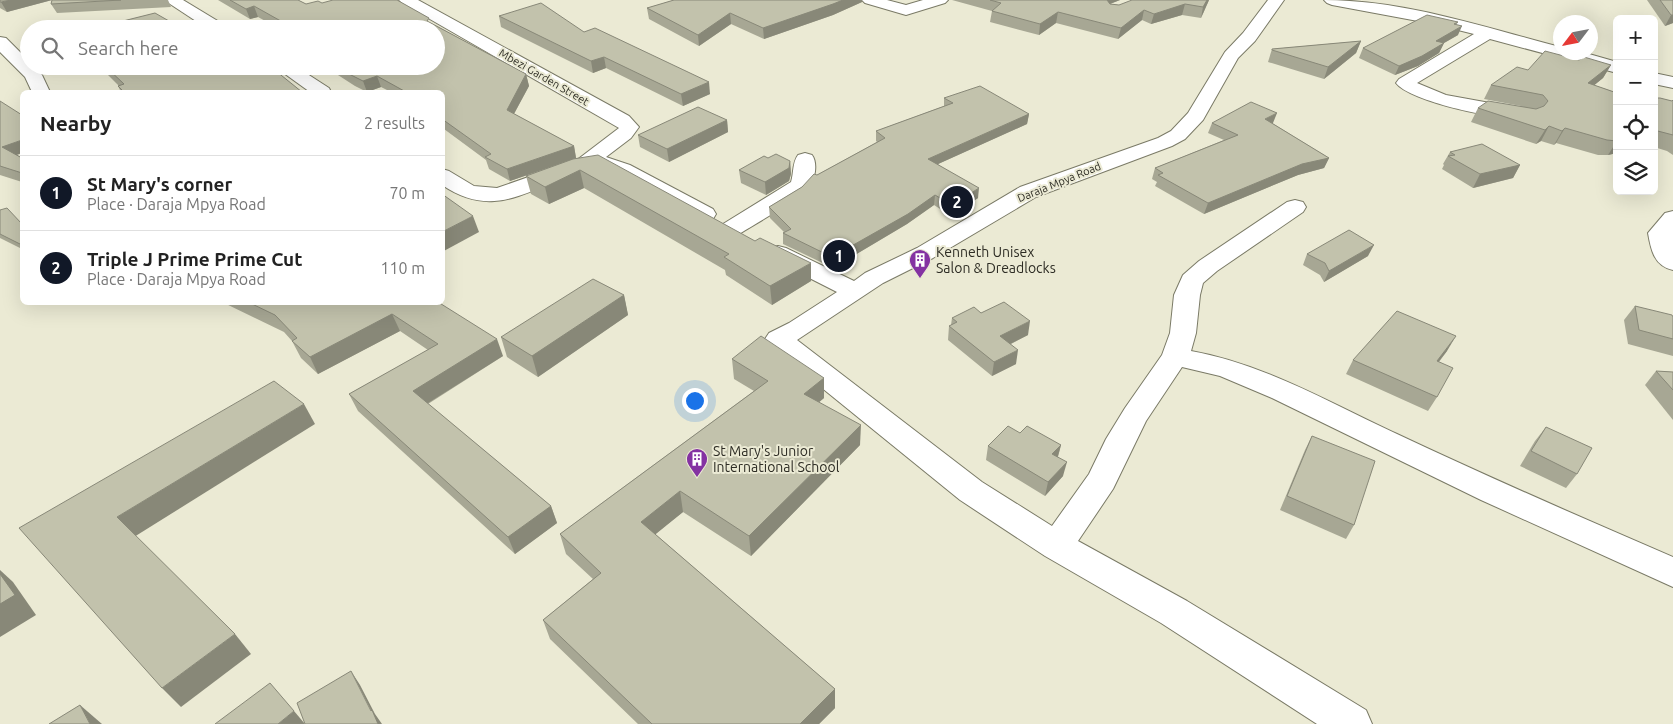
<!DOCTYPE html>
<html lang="en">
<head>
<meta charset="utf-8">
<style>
	:root { --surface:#fff; --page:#f2f2f2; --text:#222; --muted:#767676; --line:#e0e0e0; --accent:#111827 }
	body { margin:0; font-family:Ubuntu,sans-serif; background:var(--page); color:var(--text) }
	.controls { position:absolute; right:15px; top:15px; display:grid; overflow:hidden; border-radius:8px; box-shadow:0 5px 20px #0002 }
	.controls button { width:45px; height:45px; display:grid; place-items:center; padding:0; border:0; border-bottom:1px solid var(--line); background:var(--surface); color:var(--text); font:25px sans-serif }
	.compass { position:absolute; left:1553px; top:15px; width:45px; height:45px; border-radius:50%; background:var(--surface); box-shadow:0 5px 20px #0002; rotate:238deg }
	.you { position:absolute; left:694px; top:400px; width:18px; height:18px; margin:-12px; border:4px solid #fff; border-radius:50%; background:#1a73e8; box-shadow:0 0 0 8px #1a73e833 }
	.badge { display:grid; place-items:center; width:32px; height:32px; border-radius:50%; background:var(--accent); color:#fff; font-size:16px; font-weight:700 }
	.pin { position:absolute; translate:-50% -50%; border:2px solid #fff; box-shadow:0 1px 5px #0006 }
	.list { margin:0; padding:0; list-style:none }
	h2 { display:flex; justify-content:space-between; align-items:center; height:65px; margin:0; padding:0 20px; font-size:21px }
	h2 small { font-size:16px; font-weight:400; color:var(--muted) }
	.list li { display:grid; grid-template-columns:32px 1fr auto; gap:15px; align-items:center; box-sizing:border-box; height:75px; padding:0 20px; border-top:1px solid var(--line) }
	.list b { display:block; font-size:19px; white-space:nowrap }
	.list p { margin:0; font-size:16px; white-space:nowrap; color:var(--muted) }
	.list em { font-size:16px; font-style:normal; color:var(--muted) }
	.icon { flex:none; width:28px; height:28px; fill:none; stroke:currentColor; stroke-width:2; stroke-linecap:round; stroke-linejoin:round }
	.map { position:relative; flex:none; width:1673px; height:724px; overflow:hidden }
	.search { position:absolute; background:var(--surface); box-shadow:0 5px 20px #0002; left:20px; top:20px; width:425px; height:55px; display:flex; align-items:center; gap:12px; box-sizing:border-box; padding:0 18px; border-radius:28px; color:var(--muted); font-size:19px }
	.panel { position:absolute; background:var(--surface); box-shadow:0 5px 20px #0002; left:20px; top:90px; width:425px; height:215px; border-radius:8px }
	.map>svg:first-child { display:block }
</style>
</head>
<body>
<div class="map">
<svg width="1673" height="724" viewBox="0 0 1673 724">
	<rect width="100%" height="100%" fill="#ebead4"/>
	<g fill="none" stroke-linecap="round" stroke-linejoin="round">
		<g stroke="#7a7a66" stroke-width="2">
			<g id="street">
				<polygon points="164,0 183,0 226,26 228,29 208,29"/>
				<path d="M 399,0 L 418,0 L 629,116 L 639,127 L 631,138 L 606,157 L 630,165 L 713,209 L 716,214 L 713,219 L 705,221 L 697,219 L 616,173 C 596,167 582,172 563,179 C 517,196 488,216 442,185 L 442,169 L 449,171 L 474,186 L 497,188 L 577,160 L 619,128 L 402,3 Z"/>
				<polygon points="862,0 887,0 906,5 923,0 948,0 945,3 906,15 865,3"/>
				<path d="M 1268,0 L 1284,0 L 1255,41 L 1238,58 L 1203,120 L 1185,139 L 1172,146 L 1036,197 L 933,258 L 883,283 L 797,340 L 982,482 L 1052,526 L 1089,474 L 1106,439 L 1125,408 L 1162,355 L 1170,333 L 1174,295 L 1183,275 L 1199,261 L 1287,202 L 1295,200 L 1303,202 L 1306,207 L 1303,212 L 1217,271 L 1203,283 L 1200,295 L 1196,333 L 1191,351 C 1264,364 1330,403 1397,434 C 1488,477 1580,517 1673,557 L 1673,587 L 1481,500 L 1272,398 L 1220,376 L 1182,367 L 1146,421 L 1113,489 L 1078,541 L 1187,601 L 1366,710 L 1372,724 L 1317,724 L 1161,623 L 1045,556 L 960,500 L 769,345 L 765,339 L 769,333 L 789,323 L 837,292 L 770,258 L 766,253 L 770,248 L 778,246 L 786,248 L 854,281 L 865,273 L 917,248 L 1020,187 L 1158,138 L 1171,131 L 1188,113 L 1225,52 L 1243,33 Z"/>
				<path d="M 1324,0 C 1404,0 1483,27 1560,47 L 1560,52 L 1582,52 L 1617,62 L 1617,73 L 1490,39 L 1417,83 L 1446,95 L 1523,109 L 1526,113 L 1523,117 C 1502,122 1409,101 1396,83 L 1399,79 L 1474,34 L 1434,24 L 1332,5 L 1327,3 Z"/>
				<polygon points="0,37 6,38 29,61 29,66 34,66 42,75 50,92 32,92 25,77 0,52"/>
				<polygon points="274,66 295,66 329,88 331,92 310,92"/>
				<polygon points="1654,73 1673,77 1673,88 1654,84"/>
				<path d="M 805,153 L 812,155 C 818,163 815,180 809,188 C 802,198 753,225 739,234 L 731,236 L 723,234 L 719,229 L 723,224 L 791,182 C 794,173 792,163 798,155 Z"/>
				<path d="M 1673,211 L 1673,270 C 1654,266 1651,250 1648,233 L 1665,213 Z"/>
			</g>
		</g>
		<use href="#street" fill="#fff" fill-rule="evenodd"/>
	</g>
	<g fill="#a7a794">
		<polygon points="0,0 168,0 171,7 57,13 51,4 52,0 7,12 0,8"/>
		<polygon points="218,0 298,0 306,4 322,3 431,23 526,74 529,86 514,114 574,146 576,158 811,281 772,305 726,275 725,270 584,188 549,204 531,194 526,176 554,166 510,181 489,169 486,160 444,129 442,124 442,92 391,92 381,87 367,92 355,86 324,66 436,66 436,29 280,29 258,17 250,19"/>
		<polygon points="674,0 862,0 862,2 833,15 764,39 731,24 699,46 649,19 647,8"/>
		<polygon points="952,0 1120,0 1110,4 1119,5 1209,0 1201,18 1182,15 1151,24 1142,20 1118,39 1056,23 1039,35 990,22 992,11"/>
		<polygon points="1647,0 1673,0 1673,23 1665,26"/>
		<polygon points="499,16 584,32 710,94 683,106 606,68 593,73 501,27"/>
		<polygon points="1458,22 1456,25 1458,35 1444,43 1439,53 1418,66 1395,75 1359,58 1363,48"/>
		<polygon points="1361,41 1356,53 1324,79 1268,62 1272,49"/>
		<polygon points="1579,60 1611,65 1603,78 1594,85 1617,93 1617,153 1608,155 1598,155 1556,143 1554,145 1541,141 1536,144 1471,122 1478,108 1521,106 1484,99 1491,85 1528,70"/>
		<polygon points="99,66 252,66 302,92 121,92 118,86 119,86"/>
		<polygon points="944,98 1029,114 1027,124 938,164 978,198 951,216 934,205 907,224 833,268 783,244 783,233 784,232 770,218 769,207 802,187 817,175 877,142 876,141 876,131 944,106"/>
		<polygon points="1654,98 1672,101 1673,100 1673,155 1667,151 1654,147"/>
		<polygon points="0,101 17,155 22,158 22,182 0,175"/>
		<polygon points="727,120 728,132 669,162 640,147 638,135"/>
		<polygon points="1212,123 1273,123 1272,123 1329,158 1324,168 1298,175 1204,214 1155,186 1157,182 1152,179 1155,168 1224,140 1208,133"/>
		<polygon points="1450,152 1520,165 1513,178 1473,188 1442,169 1444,165 1443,164"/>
		<polygon points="768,158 790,161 791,174 789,181 766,195 741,183 739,170"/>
		<polygon points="0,210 22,224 22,249 0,238"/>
		<polygon points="1307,254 1368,256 1324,282 1320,275 1303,265"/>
		<polygon points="624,295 628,315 538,377 507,357 501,337"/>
		<polygon points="222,302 438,302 503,356 428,404 551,506 557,523 515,554 358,411 349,394 428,350 400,331 318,374 301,358 292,341 284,332"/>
		<polygon points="1635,306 1673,317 1673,356 1628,344 1624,320"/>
		<polygon points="981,313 1028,335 1011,344 1016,364 992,376 948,340 949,326 951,325 952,318"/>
		<polygon points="1447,351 1439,362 1437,397 1428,411 1346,374 1353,360"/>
		<polygon points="732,359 824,378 824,398 819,402 860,445 751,556 683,512 655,534 835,689 835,708 819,724 638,724 550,639 543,620 593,579 566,554 560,534 754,391 734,379"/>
		<polygon points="1656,371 1673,372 1673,420 1645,385"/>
		<polygon points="1546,427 1577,474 1566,488 1520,466 1535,441"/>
		<polygon points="1020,433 1061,445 1058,457 1063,476 1045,496 986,460 988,446"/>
		<polygon points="1312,436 1354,525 1346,539 1280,510 1305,450"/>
	</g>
	<g fill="#888878">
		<polygon points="11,0 52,0 7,12 1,2"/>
		<polygon points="843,0 862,0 862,2 833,15 764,39 763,28"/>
		<polygon points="1106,0 1120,0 1107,5"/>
		<polygon points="1207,0 1209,0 1201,18 1203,7"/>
		<polygon points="1185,4 1182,15 1151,24 1154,14"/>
		<polygon points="254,6 258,17 250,19 246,9"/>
		<polygon points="1144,10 1142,20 1118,39 1121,28"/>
		<polygon points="1058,12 1056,23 1039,35 1040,24"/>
		<polygon points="730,13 731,24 699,46 698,35"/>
		<polygon points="1671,15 1673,15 1673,23 1665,26"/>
		<polygon points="1462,26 1458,35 1444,43 1439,53 1418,66 1395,75 1399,66 1436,41"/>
		<polygon points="1361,41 1356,53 1324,79 1328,67"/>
		<polygon points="604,57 606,68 593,73 591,61"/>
		<polygon points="1611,65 1603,78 1580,97 1588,83"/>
		<polygon points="526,74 529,86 510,121 507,110"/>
		<polygon points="377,76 381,87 367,92 363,81"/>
		<polygon points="709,82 710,94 683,106 681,94"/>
		<polygon points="1277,113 1273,123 1261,129 1265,119"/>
		<polygon points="1029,114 1027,124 927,169 928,159"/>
		<polygon points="727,120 728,132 669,162 667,149"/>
		<polygon points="1549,126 1541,141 1536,144 1545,130"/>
		<polygon points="1565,128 1556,143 1554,145 1562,131"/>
		<polygon points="22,140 22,153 9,158 2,147"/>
		<polygon points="1617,141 1617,153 1608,155"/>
		<polygon points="574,146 576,158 510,181 507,169"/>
		<polygon points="1329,158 1324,168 1298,175 1204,214 1208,203 1302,164"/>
		<polygon points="790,161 791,174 789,181 766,195 765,182"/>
		<polygon points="1520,165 1513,178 1473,188 1480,174"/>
		<polygon points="580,170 584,188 549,204 545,187"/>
		<polygon points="979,188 978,198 951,216 952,205"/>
		<polygon points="935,195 934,205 907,224 833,268 832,257"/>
		<polygon points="473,216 479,232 442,252 442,232"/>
		<polygon points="1374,245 1368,256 1324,282 1329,271"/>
		<polygon points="811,263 811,281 772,305 770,286"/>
		<polygon points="624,295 628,315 538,377 532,356"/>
		<polygon points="392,314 400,331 318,374 310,357"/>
		<polygon points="1030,321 1028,335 998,350 1000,336"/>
		<polygon points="1456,336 1447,351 1428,375 1437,361"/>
		<polygon points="497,339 503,356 420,408 413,391"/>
		<polygon points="1018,350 1016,364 992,376 994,362"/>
		<polygon points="824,378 824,398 805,414 804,394"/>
		<polygon points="304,404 315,424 134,537 117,517"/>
		<polygon points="861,425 860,445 751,556 749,536"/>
		<polygon points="1061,445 1057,459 1052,454"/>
		<polygon points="1067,462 1063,476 1045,496 1048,482"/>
		<polygon points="680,491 683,512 646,542 641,522"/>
		<polygon points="551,506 557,523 515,554 508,537"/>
		<polygon points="0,570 13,582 36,615 0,637"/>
		<polygon points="235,634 251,654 181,707 162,688"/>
		<polygon points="351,671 360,685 375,714 382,724 378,724"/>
		<polygon points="835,689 835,708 819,724 800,724"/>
		<polygon points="80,705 102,724 90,724"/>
		<polygon points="294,711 305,724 278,724"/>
	</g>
	<g fill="#c2c2ac" stroke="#888878">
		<polygon points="0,0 11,0 1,2 0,2"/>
		<polygon points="52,0 121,0 51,4"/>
		<polygon points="230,0 298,0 306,4 318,1 322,3 333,0 397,0 429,18 427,21 526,74 507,110 574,146 507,169 485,157 491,154 442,119 442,116 445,116 442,114 442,92 406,92 377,76 363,81 351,75 336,66 436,66 436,29 295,29 254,6 246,9"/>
		<polygon points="674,0 843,0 833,4 763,28 730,13 698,35 647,8"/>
		<polygon points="990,0 1107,0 1110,4 1119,5 1132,0 1207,0 1203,7 1185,4 1154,14 1144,10 1121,28 1058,12 1040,24 992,11 1001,3"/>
		<polygon points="1660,0 1673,0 1673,15 1671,15"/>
		<polygon points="541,3 584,32 595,28 709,82 681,94 604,57 591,61 499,16"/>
		<polygon points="155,13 183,29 91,29"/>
		<polygon points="1427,15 1458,22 1454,24 1462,26 1436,41 1444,43 1422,56 1399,66 1363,48"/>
		<polygon points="1361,41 1328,67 1272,50 1272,49"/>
		<polygon points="1545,51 1579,60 1584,57 1611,65 1588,83 1617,93 1617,141 1607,140 1565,128 1562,131 1549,126 1545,130 1478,108 1488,101 1536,109 1544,106 1548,101 1543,95 1491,85 1517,67 1528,70"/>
		<polygon points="105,66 252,66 255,68 259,66 264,66 266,68 271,67 302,92 124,92 118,86 124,84"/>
		<polygon points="980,86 1029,114 928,159 979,188 952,205 935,195 908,214 832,257 783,233 791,229 769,207 802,187 814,174 817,175 885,138 876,131 953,103 944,98"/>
		<polygon points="1654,98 1660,98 1672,101 1673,100 1673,135 1654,130"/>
		<polygon points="0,101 22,115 22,140 2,147 22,158 22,173 0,166"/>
		<polygon points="1251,102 1277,113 1265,119 1329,158 1302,164 1208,203 1158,175 1163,173 1155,168 1238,135 1212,123"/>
		<polygon points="698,107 727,120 667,149 638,135"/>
		<polygon points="1482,144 1520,165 1480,174 1448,156 1455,155 1450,152"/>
		<polygon points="776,154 790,161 789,168 765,182 739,170 764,156 768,158"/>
		<polygon points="598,155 755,241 760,238 811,263 770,286 724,257 729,254 580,170 545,187 526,176 573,159"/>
		<polygon points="442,194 473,216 442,232"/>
		<polygon points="7,208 22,224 22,245 0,234 0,210"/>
		<polygon points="1349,230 1374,245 1329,271 1325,263 1307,254"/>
		<polygon points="593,279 624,295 532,356 501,337"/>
		<polygon points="248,302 438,302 497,339 413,391 551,506 508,537 349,394 438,344 392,314 310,357 292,341 297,338 275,315"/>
		<polygon points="1004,302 1030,321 1000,336 1018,350 994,362 949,326 957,322 952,318 974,307 981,313"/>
		<polygon points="1635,306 1672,315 1673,317 1673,339 1639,330"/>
		<polygon points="1397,311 1456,336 1437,361 1453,368 1437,397 1353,360"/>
		<polygon points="761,336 824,378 804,394 861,425 749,536 680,491 641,522 835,689 800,724 652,724 543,620 601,573 560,534 768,381 732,359"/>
		<polygon points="1656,371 1673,372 1673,390"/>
		<polygon points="274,381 304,404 117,517 235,634 162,688 19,528"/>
		<polygon points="1008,426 1020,433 1027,426 1061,445 1052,454 1067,462 1048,482 988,446"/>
		<polygon points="1546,427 1592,448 1577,474 1531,451"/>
		<polygon points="1312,436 1375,461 1354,525 1287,496"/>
		<polygon points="0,574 15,595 0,604"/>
		<polygon points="351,671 371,711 372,710 378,724 305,724 297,703"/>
		<polygon points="270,683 294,711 278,724 215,724"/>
		<polygon points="80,705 90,724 49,724"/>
	</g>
	<defs>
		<g id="building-pin" transform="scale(1.125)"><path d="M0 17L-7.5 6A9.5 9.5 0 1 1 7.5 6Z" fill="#8432a2" stroke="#ebead4"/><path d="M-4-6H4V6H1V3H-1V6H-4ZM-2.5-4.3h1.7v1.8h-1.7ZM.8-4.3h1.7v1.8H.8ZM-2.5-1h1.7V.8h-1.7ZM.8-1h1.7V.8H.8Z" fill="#fff"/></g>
	</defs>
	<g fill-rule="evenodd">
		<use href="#building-pin" x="920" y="260"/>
		<use href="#building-pin" x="697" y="459"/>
	</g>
	<g text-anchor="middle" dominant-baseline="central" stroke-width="4" stroke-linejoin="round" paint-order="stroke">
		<g font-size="11" fill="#2d2c24" stroke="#ebead4">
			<text transform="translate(544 77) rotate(30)">Mbezi Garden Street</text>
			<text transform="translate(1059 182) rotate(-22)">Daraja Mpya Road</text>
		</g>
		<g font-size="14" fill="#2d2c24" stroke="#ebead4" text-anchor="start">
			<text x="936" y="252">Kenneth Unisex<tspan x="936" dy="16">Salon &amp; Dreadlocks</tspan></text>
			<text x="713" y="451">St Mary's Junior<tspan x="713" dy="16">International School</tspan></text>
		</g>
	</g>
</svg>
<div class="controls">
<button>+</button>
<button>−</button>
<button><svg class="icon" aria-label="locate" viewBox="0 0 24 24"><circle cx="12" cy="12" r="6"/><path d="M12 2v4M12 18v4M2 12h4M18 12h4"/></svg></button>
<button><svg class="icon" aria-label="layers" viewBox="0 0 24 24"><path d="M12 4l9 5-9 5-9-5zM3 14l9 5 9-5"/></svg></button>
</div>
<svg class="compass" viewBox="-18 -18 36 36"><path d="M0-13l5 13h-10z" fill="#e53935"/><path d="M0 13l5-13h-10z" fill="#767676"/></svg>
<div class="you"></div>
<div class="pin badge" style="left:839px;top:256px">1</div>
<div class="pin badge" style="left:957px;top:202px">2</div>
<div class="search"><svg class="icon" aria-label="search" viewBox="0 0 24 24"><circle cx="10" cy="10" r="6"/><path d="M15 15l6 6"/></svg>Search here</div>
<section class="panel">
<h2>Nearby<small>2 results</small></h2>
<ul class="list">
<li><span class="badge">1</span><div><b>St Mary's corner</b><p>Place · Daraja Mpya Road</p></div><em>70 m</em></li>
<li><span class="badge">2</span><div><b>Triple J Prime Prime Cut</b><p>Place · Daraja Mpya Road</p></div><em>110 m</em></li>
</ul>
</section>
</div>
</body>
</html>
